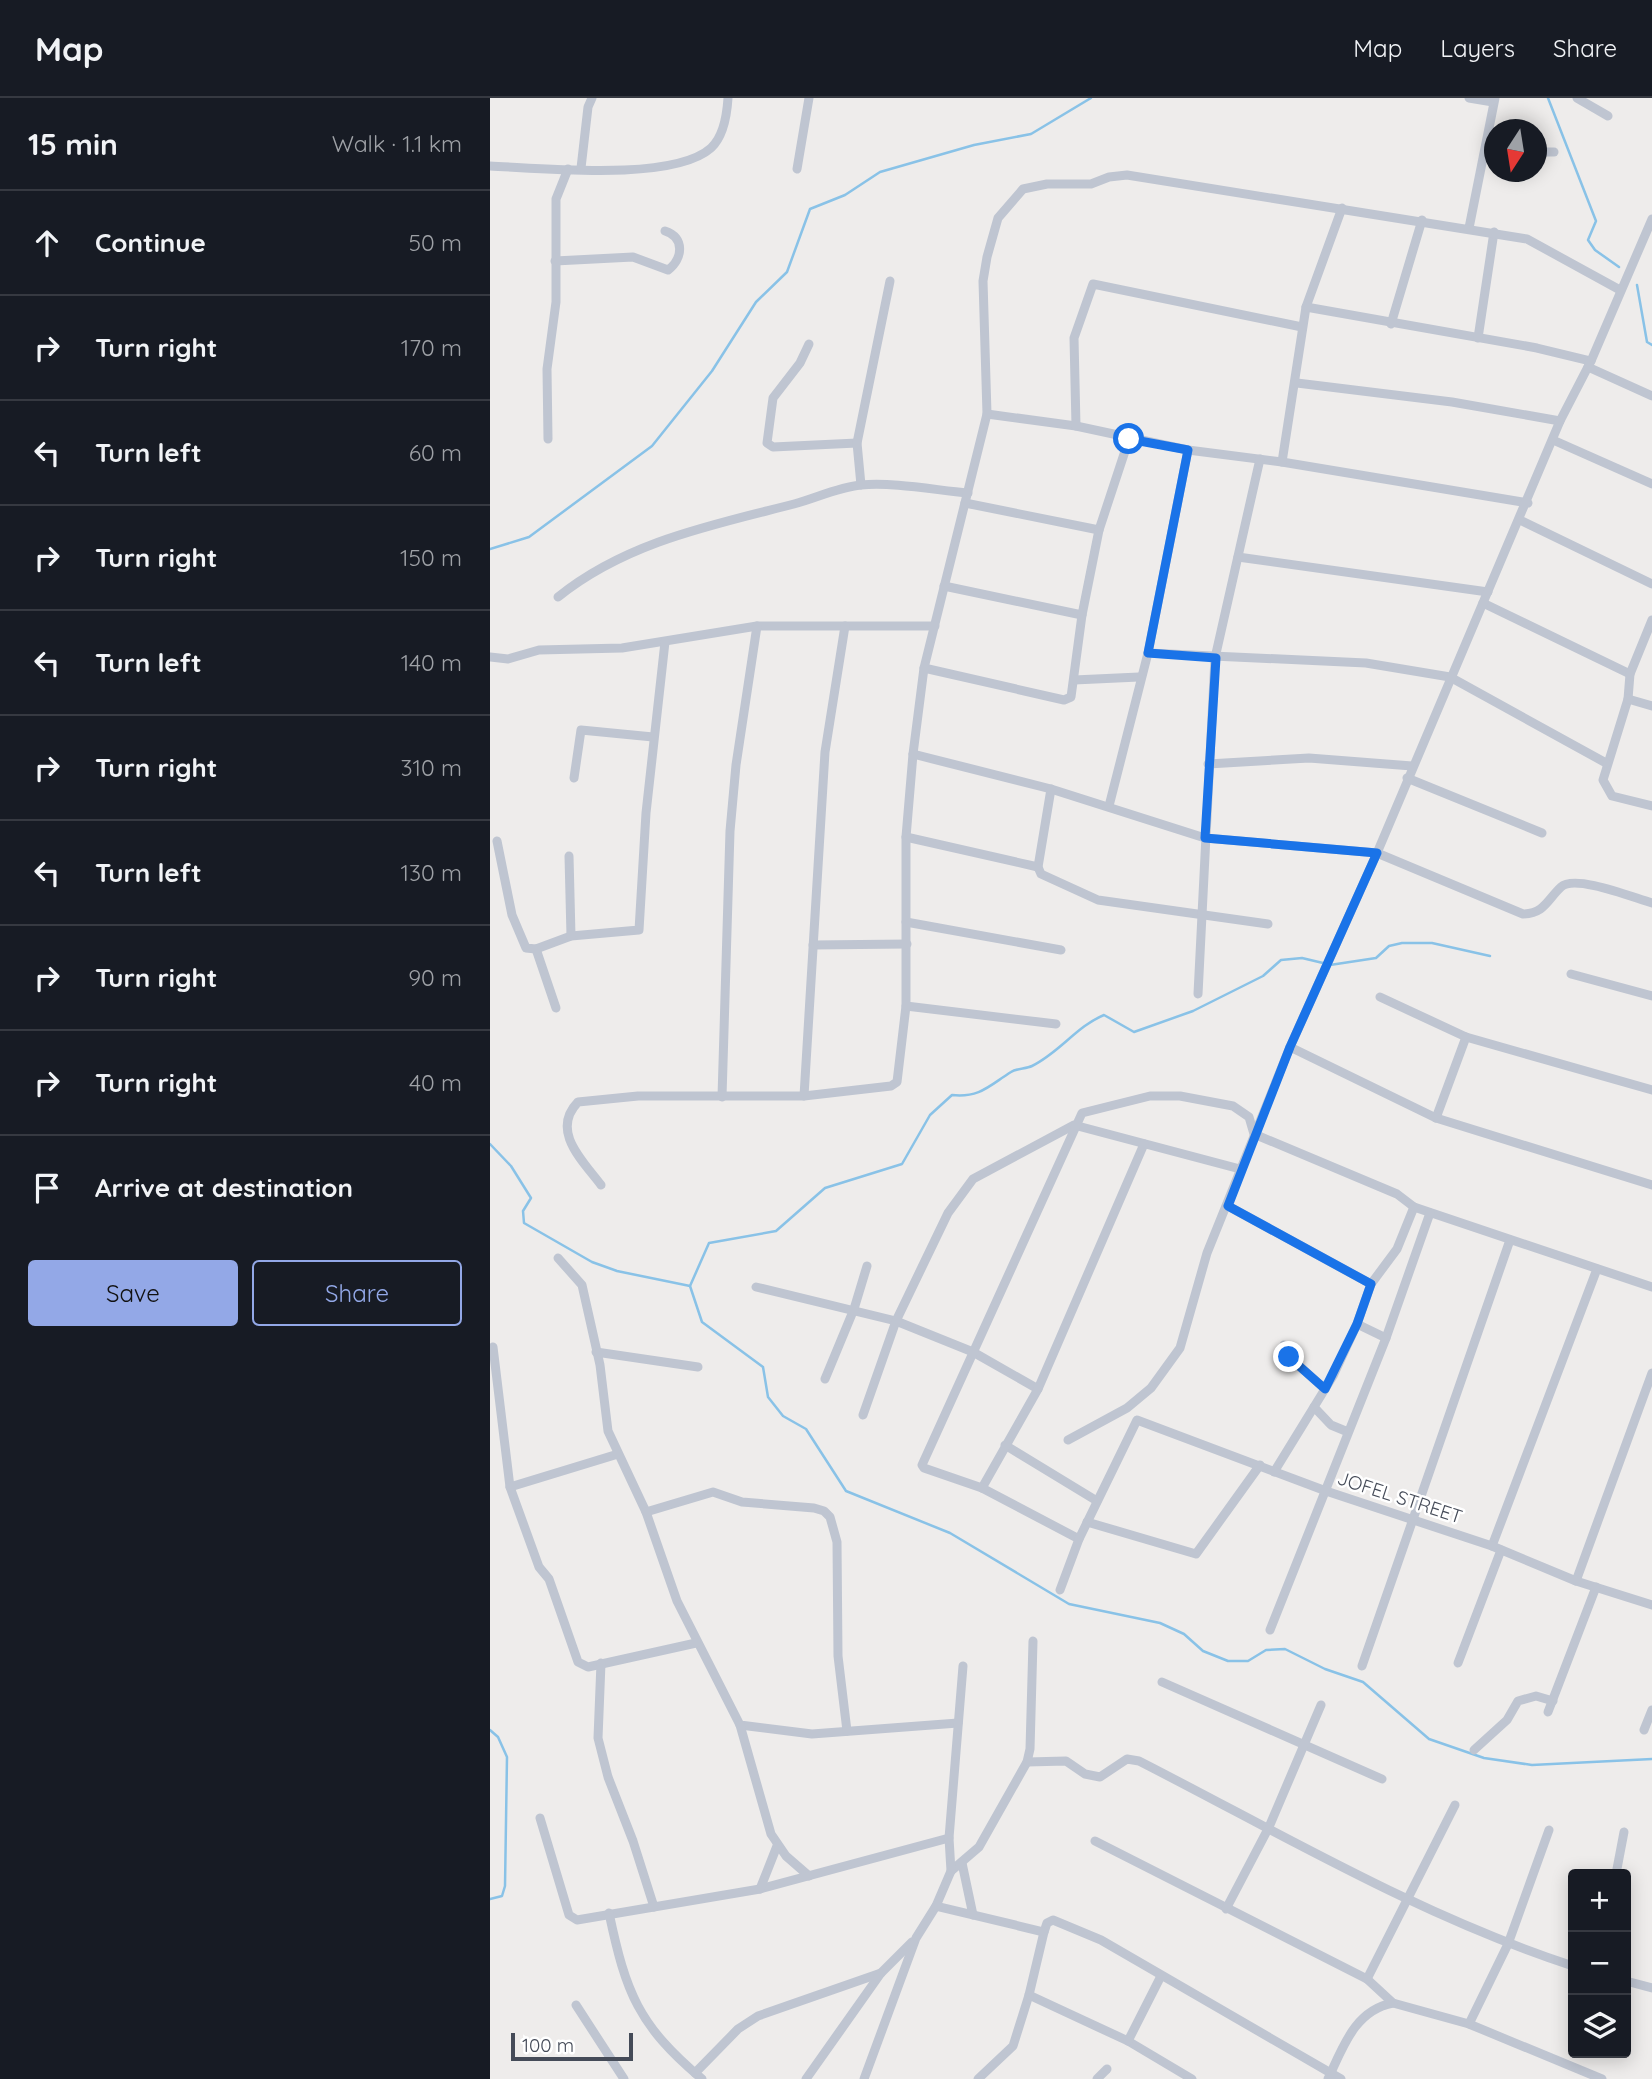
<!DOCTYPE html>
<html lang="en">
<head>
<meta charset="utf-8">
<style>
	:root { --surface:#171b24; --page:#242831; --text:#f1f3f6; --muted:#9ea1a6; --line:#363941; --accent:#93a8e7 }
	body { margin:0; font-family:Quicksand,sans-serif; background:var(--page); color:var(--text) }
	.controls { position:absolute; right:21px; bottom:21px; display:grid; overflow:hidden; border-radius:7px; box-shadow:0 4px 18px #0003 }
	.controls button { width:63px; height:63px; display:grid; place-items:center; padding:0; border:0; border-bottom:2px solid var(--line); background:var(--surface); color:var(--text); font:35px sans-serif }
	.compass { position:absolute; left:994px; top:21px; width:63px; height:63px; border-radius:50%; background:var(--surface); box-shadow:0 4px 18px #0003; rotate:192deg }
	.scale { position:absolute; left:21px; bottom:18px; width:122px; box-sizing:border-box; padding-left:7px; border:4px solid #454b58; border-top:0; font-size:19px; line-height:24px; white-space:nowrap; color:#454b58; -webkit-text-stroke:5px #fff; paint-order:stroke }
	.stop { position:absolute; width:21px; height:21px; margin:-16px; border:5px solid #1a73e8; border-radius:50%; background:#fff }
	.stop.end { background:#1a73e8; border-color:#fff; box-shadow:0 2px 7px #0008 }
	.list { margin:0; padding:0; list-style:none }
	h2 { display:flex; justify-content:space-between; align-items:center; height:91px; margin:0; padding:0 28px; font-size:30px }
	h2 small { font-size:23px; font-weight:400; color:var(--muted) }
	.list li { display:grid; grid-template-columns:46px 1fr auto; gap:21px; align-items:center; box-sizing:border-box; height:105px; padding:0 28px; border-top:2px solid var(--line) }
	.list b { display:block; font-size:26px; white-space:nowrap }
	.list em { font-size:23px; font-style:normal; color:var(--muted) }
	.actions { display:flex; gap:14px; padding:21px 28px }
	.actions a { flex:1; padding:16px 0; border:2px solid var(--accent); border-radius:7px; text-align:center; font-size:24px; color:var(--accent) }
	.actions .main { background:var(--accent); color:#111 }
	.icon { flex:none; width:38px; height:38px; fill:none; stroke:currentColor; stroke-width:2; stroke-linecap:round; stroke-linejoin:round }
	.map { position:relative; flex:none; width:1162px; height:1981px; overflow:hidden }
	header { display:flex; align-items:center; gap:42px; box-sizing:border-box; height:98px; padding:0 35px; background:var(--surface); border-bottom:2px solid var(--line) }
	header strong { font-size:33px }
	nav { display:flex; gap:38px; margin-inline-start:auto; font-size:24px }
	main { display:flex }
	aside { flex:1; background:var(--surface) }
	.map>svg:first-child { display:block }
</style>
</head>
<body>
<header>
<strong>Map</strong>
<nav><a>Map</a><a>Layers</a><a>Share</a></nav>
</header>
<main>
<aside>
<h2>15 min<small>Walk · 1.1 km</small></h2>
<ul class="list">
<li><svg class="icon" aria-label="ahead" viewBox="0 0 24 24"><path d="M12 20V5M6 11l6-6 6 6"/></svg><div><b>Continue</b></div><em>50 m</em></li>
<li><svg class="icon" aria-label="right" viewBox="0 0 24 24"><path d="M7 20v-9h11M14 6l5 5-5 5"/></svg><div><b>Turn right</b></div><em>170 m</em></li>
<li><svg class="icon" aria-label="left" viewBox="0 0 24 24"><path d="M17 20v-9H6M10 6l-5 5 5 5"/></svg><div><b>Turn left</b></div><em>60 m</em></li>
<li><svg class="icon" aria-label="right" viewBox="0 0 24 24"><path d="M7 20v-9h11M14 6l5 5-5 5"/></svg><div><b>Turn right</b></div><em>150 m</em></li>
<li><svg class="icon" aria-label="left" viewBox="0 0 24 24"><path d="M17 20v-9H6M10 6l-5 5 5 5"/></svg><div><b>Turn left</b></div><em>140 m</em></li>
<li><svg class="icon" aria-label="right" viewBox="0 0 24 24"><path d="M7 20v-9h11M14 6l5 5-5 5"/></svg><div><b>Turn right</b></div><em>310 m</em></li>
<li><svg class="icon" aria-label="left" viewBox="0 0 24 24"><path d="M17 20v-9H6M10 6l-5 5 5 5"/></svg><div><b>Turn left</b></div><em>130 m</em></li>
<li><svg class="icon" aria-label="right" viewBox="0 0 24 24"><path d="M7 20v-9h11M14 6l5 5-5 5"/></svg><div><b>Turn right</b></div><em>90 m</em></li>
<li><svg class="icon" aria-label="right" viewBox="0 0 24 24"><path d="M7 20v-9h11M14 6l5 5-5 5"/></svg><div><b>Turn right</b></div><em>40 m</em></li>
<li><svg class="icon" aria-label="arrive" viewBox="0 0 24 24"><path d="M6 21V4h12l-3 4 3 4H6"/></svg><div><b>Arrive at destination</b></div></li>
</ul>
<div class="actions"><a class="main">Save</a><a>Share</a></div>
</aside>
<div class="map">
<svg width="1162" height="1981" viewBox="0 0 1162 1981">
	<rect width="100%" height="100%" fill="#eeeceb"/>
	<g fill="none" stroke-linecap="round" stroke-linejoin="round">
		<g stroke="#89c2e7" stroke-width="2.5">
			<polyline points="1058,0 1106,123 1098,142 1105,152 1129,169"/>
			<polyline points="1147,187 1157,244 1162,247"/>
			<polyline points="0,451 39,439 162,348 222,273 266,204 297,174 320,111 355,97 390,74 484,47 541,36 601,0"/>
			<path d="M 833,865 L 812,860 L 791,862 L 773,878 L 703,913 L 644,934 L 614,917 C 587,928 569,955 542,968 C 536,971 527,970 521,974 C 500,987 490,1000 462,997 L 440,1017 L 412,1066 L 335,1090 L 286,1133 L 219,1145 L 200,1188 L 212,1224 L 273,1269 L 278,1299 L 293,1318 L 316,1331 L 356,1393 L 460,1435 L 579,1506 L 670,1525 L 694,1536 L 713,1553 L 738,1563 L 758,1563 L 776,1552 L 795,1551 L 835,1571 L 873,1584 L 939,1641 L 994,1660 L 1042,1667 L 1162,1661"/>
			<polyline points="840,867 886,860 899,848 912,845 942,845 1000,858"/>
			<polyline points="0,1046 21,1068 41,1100 33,1113 34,1125 102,1164 127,1173 200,1188"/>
			<polyline points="0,1632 8,1639 17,1659 15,1788 12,1798 0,1801"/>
		</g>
		<g stroke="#bfc5d1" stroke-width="9">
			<polyline points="979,0 1003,4"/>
			<polyline points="1087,0 1118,18"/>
			<polyline points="1046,54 1064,54"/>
			<path d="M 0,68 C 51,70 183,84 221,50 C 234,38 237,16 238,0"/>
			<polyline points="91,70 98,9 102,0"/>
			<polyline points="307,71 319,0"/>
			<polyline points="979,130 1005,0"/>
			<path d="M 65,163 L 143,159 L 178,172 C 193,161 195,139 175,133"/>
			<polyline points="816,209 1047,250 1101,263"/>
			<polyline points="901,226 932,122"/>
			<polyline points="988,240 1004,134"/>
			<polyline points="319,246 310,265 283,300 277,345 283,349 367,345"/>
			<polyline points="1098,269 1162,298"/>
			<polyline points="807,285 962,304 1070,323"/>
			<polyline points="497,316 586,328 698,352 792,364 1038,405"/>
			<polyline points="586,328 584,240 603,186 812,229"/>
			<polyline points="58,341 57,271 66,204 66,101 78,71"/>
			<polyline points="1063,342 1162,386"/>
			<polyline points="792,364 816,209 852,110"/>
			<polyline points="371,387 367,345 400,183"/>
			<polyline points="475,405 609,432"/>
			<polyline points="1030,422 1162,486"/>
			<polyline points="748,459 998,494"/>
			<polyline points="454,488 592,517"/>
			<path d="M 68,499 C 136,444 222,427 304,406 C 326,400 349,389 371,387 C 403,384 445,392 478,395"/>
			<polyline points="993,505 1140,576"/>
			<polyline points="1162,522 1140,576 1138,601 1113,682 1122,698 1162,708"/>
			<polyline points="658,555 876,565 960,579 1116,665"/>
			<polyline points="0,559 18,561 49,552 132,550 267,528 445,528"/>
			<polyline points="434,570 574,602 581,599 592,517 609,432 639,341"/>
			<polyline points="584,582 649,579"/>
			<polyline points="1138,601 1162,608"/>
			<path d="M 423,656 L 561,691 L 715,740 L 887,755 L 1033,816 C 1055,815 1057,802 1071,789 C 1085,776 1144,800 1162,805"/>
			<polyline points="718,666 819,660 922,668"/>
			<polyline points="84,680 91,632 163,639"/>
			<polyline points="917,680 1052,735"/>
			<polyline points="561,691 548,769 551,776 608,802 778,826"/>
			<polyline points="619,708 658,555 698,352"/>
			<polyline points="416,739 548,769"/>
			<polyline points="7,743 22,817 36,850 46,851 81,838 149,832 156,715 175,544"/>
			<polyline points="79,758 81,838"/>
			<polyline points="416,824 571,852"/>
			<polyline points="323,847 417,846"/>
			<polyline points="46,851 66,910"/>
			<polyline points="1081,876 1162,898"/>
			<polyline points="708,896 725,560 770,361"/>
			<polyline points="890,899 976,939 1162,992"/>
			<polyline points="416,908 566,926"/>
			<polyline points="800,949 946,1020 1162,1087"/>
			<polyline points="314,998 335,654 355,528"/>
			<polyline points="232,999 240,733 246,667 267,528"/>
			<polyline points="946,1020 976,939"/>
			<path d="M 111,1087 C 93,1063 60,1033 88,1004 L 148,998 L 314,998 L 401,988 L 407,984 L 416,908 L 416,739 L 423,656 L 434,570 L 497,316 L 493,183 L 497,159 L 508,120 L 533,91 L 557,86 L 601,86 L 619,79 L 637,77 L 1037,141 L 1130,192"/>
			<polyline points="738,1108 881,1186 907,1151 924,1109"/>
			<polyline points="68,1160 92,1187 110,1267 118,1333 156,1414 187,1503 250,1627 322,1636 468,1625"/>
			<polyline points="881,1186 867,1226 896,1240"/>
			<polyline points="266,1189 406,1223 483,1254 548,1291"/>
			<polyline points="794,1247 799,1259 835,1291"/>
			<polyline points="3,1249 20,1389 49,1469 59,1481 88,1564 98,1569 206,1545"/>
			<polyline points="106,1254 208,1269"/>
			<polyline points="335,1281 364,1211 377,1168"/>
			<polyline points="824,1309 841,1327 858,1334"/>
			<polyline points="373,1317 406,1223 458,1115 483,1081 584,1027 750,1071"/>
			<polyline points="578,1342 637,1310 661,1290 690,1250 717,1155 800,949 887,755 1070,323 1101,263 1162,121"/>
			<polyline points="515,1347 607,1403"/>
			<polyline points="784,1374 843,1278 867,1226"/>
			<polyline points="20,1389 128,1356"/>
			<polyline points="492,1390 548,1291 654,1046"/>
			<polyline points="156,1414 223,1394 252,1404 324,1410 334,1413 340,1419 347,1444 348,1558 357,1633"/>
			<polyline points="597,1424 706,1456 770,1367"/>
			<polyline points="589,1441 492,1390 434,1370 432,1367 592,1015 660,998 690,998 743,1008 759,1019 764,1036 907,1096 924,1109 1162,1189"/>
			<polyline points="1002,1448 1107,1171"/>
			<polyline points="1086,1483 1162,1275"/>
			<polyline points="570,1492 589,1441 647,1322 836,1393 1002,1448 1086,1483 1162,1507"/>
			<polyline points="780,1532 896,1240 940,1115"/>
			<polyline points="111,1565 108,1640 118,1679 143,1743 164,1809"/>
			<polyline points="968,1565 1011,1452"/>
			<polyline points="872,1568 1020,1142"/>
			<polyline points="672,1584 892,1681"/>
			<polyline points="1058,1614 1106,1489"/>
			<polyline points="250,1627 281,1736 296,1758 319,1778"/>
			<polyline points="1154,1632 1162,1612"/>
			<polyline points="984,1652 1017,1622 1028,1603 1046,1598 1063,1603"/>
			<path d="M 537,1664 L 576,1663 L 595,1676 L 610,1679 L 637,1661 L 649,1663 C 792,1736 930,1818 1083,1868"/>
			<polyline points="50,1720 79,1817 87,1822 270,1791 459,1740"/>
			<polyline points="605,1743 877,1881 903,1905 979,1926 1112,1981"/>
			<polyline points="472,1765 483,1817"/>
			<polyline points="461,1773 489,1749 537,1664 540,1651 543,1543"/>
			<polyline points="1126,1776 1134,1734"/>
			<polyline points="270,1791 287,1748"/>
			<polyline points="446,1808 554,1834"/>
			<polyline points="736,1811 779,1729 831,1607"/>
			<path d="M 119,1815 C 136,1895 148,1927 212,1981"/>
			<polyline points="877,1881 965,1707"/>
			<polyline points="1136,1883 1162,1890"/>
			<polyline points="539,1897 638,1943 702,1981"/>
			<polyline points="86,1907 134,1981"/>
			<polyline points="979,1926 1018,1846 1059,1732"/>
			<polyline points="638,1943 671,1878"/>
			<polyline points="205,1975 248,1931 268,1918 391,1875"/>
			<polyline points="316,1981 391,1875 422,1844"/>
			<polyline points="374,1981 426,1840 446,1808 461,1773 459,1740 473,1568"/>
			<polyline points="488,1981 523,1948 539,1897 554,1834 557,1825 563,1822 611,1842 851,1981"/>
			<polyline points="607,1981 617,1971"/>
			<path d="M 838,1981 C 853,1949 865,1912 903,1905"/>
		</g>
	</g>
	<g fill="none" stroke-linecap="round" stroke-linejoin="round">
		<polyline stroke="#1a73e8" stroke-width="9" points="639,341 698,352 658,555 726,560 715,740 887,755 800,949 738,1108 881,1186 867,1226 835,1291 799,1259"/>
	</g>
	<g text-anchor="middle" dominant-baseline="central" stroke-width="5" stroke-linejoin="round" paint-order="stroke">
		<g font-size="19" fill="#454b58" stroke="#fff">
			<text transform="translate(910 1399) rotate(18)">JOFEL STREET</text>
		</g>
	</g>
</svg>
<div class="controls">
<button>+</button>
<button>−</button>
<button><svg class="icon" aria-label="layers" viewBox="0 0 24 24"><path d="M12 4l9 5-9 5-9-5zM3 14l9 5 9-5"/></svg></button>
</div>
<svg class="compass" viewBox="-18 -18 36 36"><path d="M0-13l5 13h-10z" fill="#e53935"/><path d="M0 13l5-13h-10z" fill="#9ea1a6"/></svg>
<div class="scale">100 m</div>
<div class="stop" style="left:639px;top:341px"></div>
<div class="stop end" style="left:799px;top:1259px"></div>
</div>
</main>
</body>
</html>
